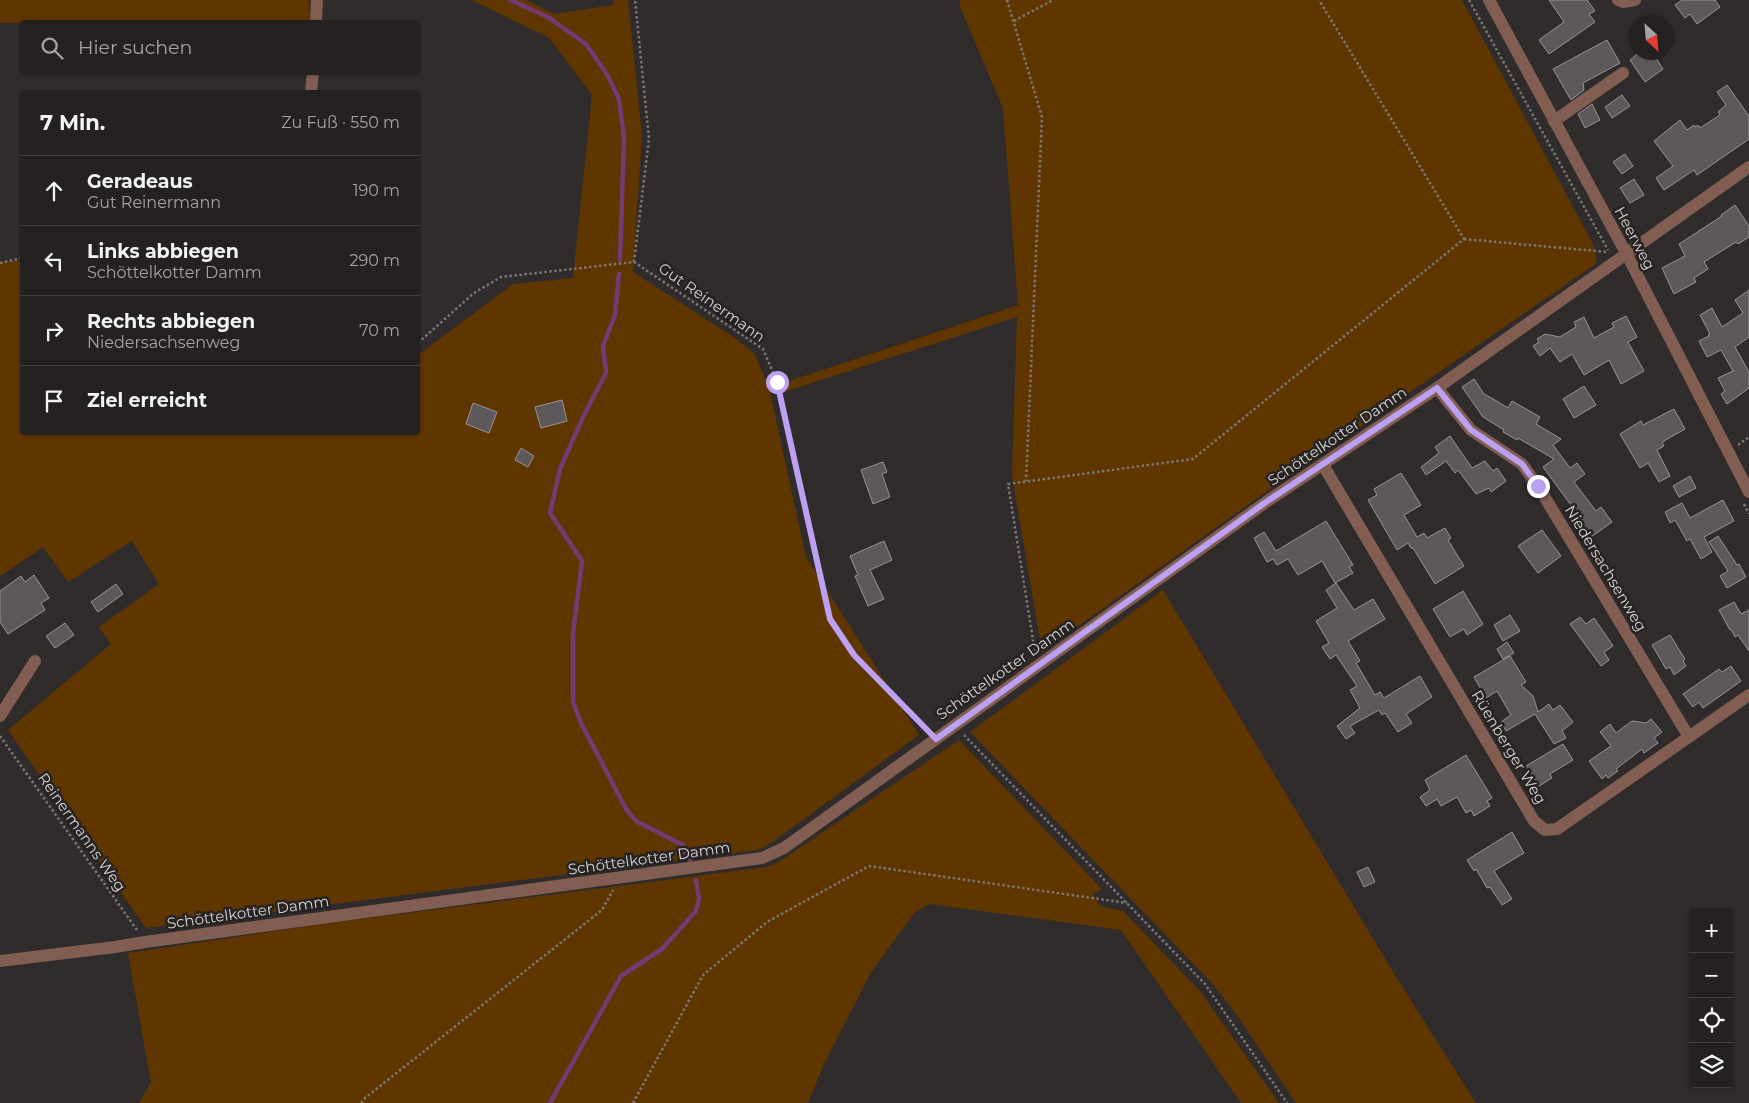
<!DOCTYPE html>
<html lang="de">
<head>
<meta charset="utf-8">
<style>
	:root { --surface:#252121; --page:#2d292a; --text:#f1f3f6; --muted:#a3a3a5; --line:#423e3f }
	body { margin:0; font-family:Montserrat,sans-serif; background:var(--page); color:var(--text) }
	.controls { position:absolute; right:15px; bottom:15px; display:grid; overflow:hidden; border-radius:5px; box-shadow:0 1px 4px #0004 }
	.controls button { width:45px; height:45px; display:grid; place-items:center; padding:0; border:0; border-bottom:1px solid var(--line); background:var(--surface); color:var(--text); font:25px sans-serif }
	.compass { position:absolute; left:1629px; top:15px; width:45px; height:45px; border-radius:50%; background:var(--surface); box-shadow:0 1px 4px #0004; rotate:154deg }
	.stop { position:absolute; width:15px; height:15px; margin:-11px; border:4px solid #bca0f2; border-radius:50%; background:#fff }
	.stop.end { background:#bca0f2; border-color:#fff; box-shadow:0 1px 5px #0008 }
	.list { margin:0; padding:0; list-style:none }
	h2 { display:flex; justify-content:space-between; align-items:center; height:65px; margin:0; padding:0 20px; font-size:21px }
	h2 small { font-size:16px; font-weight:400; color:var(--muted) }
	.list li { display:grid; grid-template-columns:32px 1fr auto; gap:15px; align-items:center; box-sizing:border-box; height:70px; padding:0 20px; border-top:1px solid var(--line) }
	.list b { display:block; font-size:19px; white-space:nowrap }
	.list p { margin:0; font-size:16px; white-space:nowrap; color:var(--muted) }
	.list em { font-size:16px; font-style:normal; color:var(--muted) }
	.icon { flex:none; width:28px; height:28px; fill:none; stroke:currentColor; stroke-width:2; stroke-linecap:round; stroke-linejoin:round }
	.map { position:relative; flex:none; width:1749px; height:1103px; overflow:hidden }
	.search { position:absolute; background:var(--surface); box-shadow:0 1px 4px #0004; left:20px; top:20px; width:400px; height:55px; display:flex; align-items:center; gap:12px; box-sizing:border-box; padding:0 18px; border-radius:5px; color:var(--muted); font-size:19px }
	.panel { position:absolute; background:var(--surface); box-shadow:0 1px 4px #0004; left:20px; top:90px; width:400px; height:345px; border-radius:5px }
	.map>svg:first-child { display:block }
</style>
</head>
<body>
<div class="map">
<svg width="1749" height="1103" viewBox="0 0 1749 1103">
	<rect width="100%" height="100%" fill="#312c2c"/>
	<g fill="#603600">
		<polygon points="0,0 309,0 310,22 0,23"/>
		<polygon points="472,0 526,0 554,14 613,5 613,0 628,0 642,136 633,272 735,338 754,353 769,388 806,557 919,735 774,841 758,850 146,928 8,730 111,644 99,627 159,584 132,541 68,582 43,547 0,576 0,262 22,260 22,432 418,432 418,355 513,284 573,278 592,95 549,38"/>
		<polygon points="960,0 1462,0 1593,244 1597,263 1270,489 1042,652 1012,475 1017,317 784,392 783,383 1018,305 1003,108 960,7"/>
		<polygon points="1163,590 1398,980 1476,1103 1296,1103 1234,1011 1211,982 970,732"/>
		<polygon points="959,740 1102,889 1093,894 1100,906 1123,911 1200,991 1279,1103 1241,1103 1121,930 930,904 915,912 870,974 824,1064 808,1103 139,1103 151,1083 128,953 330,923 766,867 780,861"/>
	</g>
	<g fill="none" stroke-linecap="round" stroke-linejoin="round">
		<g stroke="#743a73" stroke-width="4.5">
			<polyline points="510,0 548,17 586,44 608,76 619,99 624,138 620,260"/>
			<polyline points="619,274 615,315 603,346 606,373 583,417 560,469 550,513 582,561 573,634 573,702 581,723 626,809 636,821 683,845 691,863"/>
			<polyline points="550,1103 621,976 662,949 696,911 699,899 696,880"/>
		</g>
	</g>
	<g fill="#5d585a" stroke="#989395">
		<polygon points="1549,0 1587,0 1595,11 1589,14 1595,22 1549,54 1539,40 1564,22"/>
		<polygon points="1682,0 1715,0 1720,7 1697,24 1690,14 1685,18 1675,5"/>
		<polygon points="1607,40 1620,63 1583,83 1584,90 1571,100 1553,69"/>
		<polygon points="1640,52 1652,52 1663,69 1645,82 1630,60"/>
		<polygon points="1727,85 1749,116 1749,139 1697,175 1694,170 1664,190 1656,178 1673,166 1654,141 1680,120 1687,130 1694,125 1695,127 1698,125 1700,128 1720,115 1718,112 1726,105 1717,92"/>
		<polygon points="1622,95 1630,106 1612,118 1605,107"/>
		<polygon points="1592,104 1600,120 1585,128 1578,114"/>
		<polygon points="1625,154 1633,166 1622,174 1613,162"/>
		<polygon points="1634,179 1644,195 1630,203 1620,188"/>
		<polygon points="1735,205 1749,226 1749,237 1738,244 1736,242 1704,262 1708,269 1694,278 1696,282 1674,294 1662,268 1685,256 1679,244 1722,216 1721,215"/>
		<polygon points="1749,290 1749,337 1735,347 1749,372 1749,388 1727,404 1721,394 1725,391 1718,378 1733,371 1721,350 1707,357 1699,341 1709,336 1708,335 1710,334 1700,315 1712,308 1722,327 1743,313 1735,300"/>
		<polygon points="1626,316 1637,337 1628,342 1644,371 1621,384 1609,360 1584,375 1572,354 1560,362 1550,348 1540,356 1533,346 1539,342 1537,339 1545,334 1560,337 1576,327 1574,322 1584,317 1594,338 1614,327 1612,323"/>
		<polygon points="1474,379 1484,394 1495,400 1508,408 1512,401 1540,417 1536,424 1561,439 1553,445 1570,468 1577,463 1585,474 1574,482 1596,511 1601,507 1612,522 1591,537 1569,507 1571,505 1543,467 1554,459 1518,438 1517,440 1503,432 1504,430 1483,417 1462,387"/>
		<polygon points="1584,386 1596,405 1574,418 1563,399"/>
		<polygon points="562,400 567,421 541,428 535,407"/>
		<polygon points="473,403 497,412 489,433 466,424"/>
		<polygon points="1674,409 1685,429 1662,442 1664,446 1657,450 1670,476 1659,482 1648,463 1640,468 1620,434 1641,421 1643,425"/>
		<polygon points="1450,436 1472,468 1485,461 1493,471 1497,468 1506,481 1491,492 1489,488 1476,494 1458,470 1455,473 1446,461 1426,475 1421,467 1439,453 1435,447"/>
		<polygon points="521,448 534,456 528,467 515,460"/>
		<polygon points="883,462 887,472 882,474 890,497 873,504 861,470"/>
		<polygon points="1401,473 1421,505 1404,515 1417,537 1424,533 1427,538 1445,528 1451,538 1448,540 1464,566 1435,584 1413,548 1411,548 1408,543 1397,550 1368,500 1377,495 1374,489"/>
		<polygon points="1690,476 1696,488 1679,497 1673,486"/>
		<polygon points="1723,500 1734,521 1704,537 1712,552 1701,559 1690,539 1687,541 1675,520 1670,523 1665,512 1682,503 1690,518"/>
		<polygon points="1326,521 1353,565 1349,567 1353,573 1335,583 1322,561 1298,575 1288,559 1277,565 1273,559 1267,562 1254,538 1264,532 1276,551"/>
		<polygon points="1542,530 1561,556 1538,573 1518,546"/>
		<polygon points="1718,536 1737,565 1739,564 1746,577 1727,588 1720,576 1728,571 1709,542"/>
		<polygon points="884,541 892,560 870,570 884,599 868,606 855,576 858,575 850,556"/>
		<polygon points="34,575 49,598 41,603 45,610 8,634 0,622 0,591 21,576 25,582"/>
		<polygon points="1336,583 1354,610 1373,599 1385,619 1348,641 1360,661 1356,663 1375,695 1380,692 1384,698 1420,676 1432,697 1406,714 1412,723 1398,732 1385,713 1382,715 1379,710 1350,726 1355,733 1346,739 1337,726 1360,708 1350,690 1357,686 1336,655 1330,659 1322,647 1329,643 1316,621 1337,608 1326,590"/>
		<polygon points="116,584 123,594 98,612 91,602"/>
		<polygon points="1463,591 1483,624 1467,635 1464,629 1450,637 1433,609"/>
		<polygon points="1734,602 1741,614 1749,610 1749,651 1738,635 1735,637 1731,629 1730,630 1719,610"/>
		<polygon points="1510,615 1520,631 1503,641 1494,625"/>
		<polygon points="1580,617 1586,624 1594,618 1613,646 1604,652 1609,660 1601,666 1570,624"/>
		<polygon points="65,623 74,635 55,648 46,636"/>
		<polygon points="1670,635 1685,659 1683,661 1686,666 1674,675 1670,667 1666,669 1652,645"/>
		<polygon points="1507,642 1514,653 1503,659 1497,649"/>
		<polygon points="1510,656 1526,682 1521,685 1533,696 1538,712 1549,704 1553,710 1560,705 1573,722 1562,731 1566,738 1554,744 1535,714 1506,731 1501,722 1511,715 1497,691 1486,698 1474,677"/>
		<polygon points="1731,666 1741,681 1703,708 1699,702 1693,707 1683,694 1719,669 1722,672"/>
		<polygon points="1651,719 1662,732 1654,738 1658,743 1644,753 1642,749 1616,769 1618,771 1608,778 1606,775 1602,779 1589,761 1611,746 1600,732 1610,724 1616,733 1632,721 1646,723"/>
		<polygon points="1563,744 1573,760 1550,774 1552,778 1539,786 1526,766"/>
		<polygon points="1466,755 1492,798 1487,801 1490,806 1474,816 1471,810 1466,813 1457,797 1441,806 1437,799 1426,806 1420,797 1430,790 1425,780"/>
		<polygon points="1512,832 1524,853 1494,871 1512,899 1502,905 1490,887 1487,888 1476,869 1474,871 1467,860"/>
		<polygon points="1368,867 1375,882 1364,887 1357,872"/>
	</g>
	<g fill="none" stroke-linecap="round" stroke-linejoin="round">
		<g stroke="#7a7676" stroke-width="2.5" stroke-dasharray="2.5 2.5" stroke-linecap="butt">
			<polyline points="1007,0 1042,117 1026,481"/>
			<polyline points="1469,0 1608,250"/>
			<polyline points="1014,21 1053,0"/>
			<polyline points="1464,239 1607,252"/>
			<polyline points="634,262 649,139 635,0"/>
			<polyline points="0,263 22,258"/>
			<polyline points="418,343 474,293 501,277 634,262 763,349 777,382 830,619 854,655 927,731"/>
			<polyline points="1738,445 1749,437"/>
			<polyline points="1744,504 1749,514"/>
			<polyline points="1035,652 1008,484 1193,459 1464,239 1319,0"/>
			<polyline points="964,735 1205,984 1287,1103"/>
			<polyline points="0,736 137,930"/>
			<polyline points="361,1103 365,1098 602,910 613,890"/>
			<polyline points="633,1103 703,975 767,922 869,866 1127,903"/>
		</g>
		<g stroke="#815e51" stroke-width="12">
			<polyline points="1489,0 1626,253 1749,492"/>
			<polyline points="1618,0 1623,2 1635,0"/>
			<polyline points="316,22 317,0"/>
			<polyline points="311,92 313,72"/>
			<polyline points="1554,121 1623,73"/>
			<polyline points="1437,388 1471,430 1522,464 1538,486 1689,737"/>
			<polyline points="1323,465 1534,821 1545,830 1557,829 1749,695"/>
			<polyline points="0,716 35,661"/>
			<polyline points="0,961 115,947 145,942 762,858 784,848 1266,502 1437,388 1749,167"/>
		</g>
	</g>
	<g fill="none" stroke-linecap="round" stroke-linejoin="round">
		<polyline stroke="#bca0f2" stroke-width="6" points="777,382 830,619 854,655 936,739 1266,502 1437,388 1471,430 1522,464 1538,486"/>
	</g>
	<g text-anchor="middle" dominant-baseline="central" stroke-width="5" stroke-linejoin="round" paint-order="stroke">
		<g font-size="15" fill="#d6d3d3" stroke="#272323">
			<text transform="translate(1635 238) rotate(62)">Heerweg</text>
			<text transform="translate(712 302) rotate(35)">Gut Reinermann</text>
			<text transform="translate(1337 436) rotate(-34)">Schöttelkotter Damm</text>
			<text transform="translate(1606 568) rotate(59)">Niedersachsenweg</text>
			<text transform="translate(1005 669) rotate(-35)">Schöttelkotter Damm</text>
			<text transform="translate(1509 747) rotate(59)">Rüenberger Weg</text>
			<text transform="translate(82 832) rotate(55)">Reinermanns Weg</text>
			<text transform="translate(649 858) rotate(-8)">Schöttelkotter Damm</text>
			<text transform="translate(248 912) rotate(-8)">Schöttelkotter Damm</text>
		</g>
	</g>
</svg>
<div class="controls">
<button>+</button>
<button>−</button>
<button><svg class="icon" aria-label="locate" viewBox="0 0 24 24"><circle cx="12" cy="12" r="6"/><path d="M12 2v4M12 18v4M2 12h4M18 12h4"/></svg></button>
<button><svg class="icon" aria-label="layers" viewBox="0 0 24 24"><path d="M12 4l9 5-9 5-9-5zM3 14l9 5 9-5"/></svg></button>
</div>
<svg class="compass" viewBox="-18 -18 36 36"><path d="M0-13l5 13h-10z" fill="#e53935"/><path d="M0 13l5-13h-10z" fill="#a3a3a5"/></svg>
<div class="stop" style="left:777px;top:382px"></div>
<div class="stop end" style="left:1538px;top:486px"></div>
<div class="search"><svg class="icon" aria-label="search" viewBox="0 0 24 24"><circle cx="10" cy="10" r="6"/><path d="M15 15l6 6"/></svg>Hier suchen</div>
<section class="panel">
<h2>7 Min.<small>Zu Fuß · 550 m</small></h2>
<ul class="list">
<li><svg class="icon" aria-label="ahead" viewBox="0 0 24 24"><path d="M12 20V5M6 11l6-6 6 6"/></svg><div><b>Geradeaus</b><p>Gut Reinermann</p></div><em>190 m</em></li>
<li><svg class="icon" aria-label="left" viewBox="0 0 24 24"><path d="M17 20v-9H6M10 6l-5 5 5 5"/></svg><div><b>Links abbiegen</b><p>Schöttelkotter Damm</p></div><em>290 m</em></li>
<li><svg class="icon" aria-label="right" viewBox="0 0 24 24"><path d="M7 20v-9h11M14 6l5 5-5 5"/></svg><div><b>Rechts abbiegen</b><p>Niedersachsenweg</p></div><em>70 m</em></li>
<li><svg class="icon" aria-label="arrive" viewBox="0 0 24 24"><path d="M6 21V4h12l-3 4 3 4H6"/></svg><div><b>Ziel erreicht</b></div></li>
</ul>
</section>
</div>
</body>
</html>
